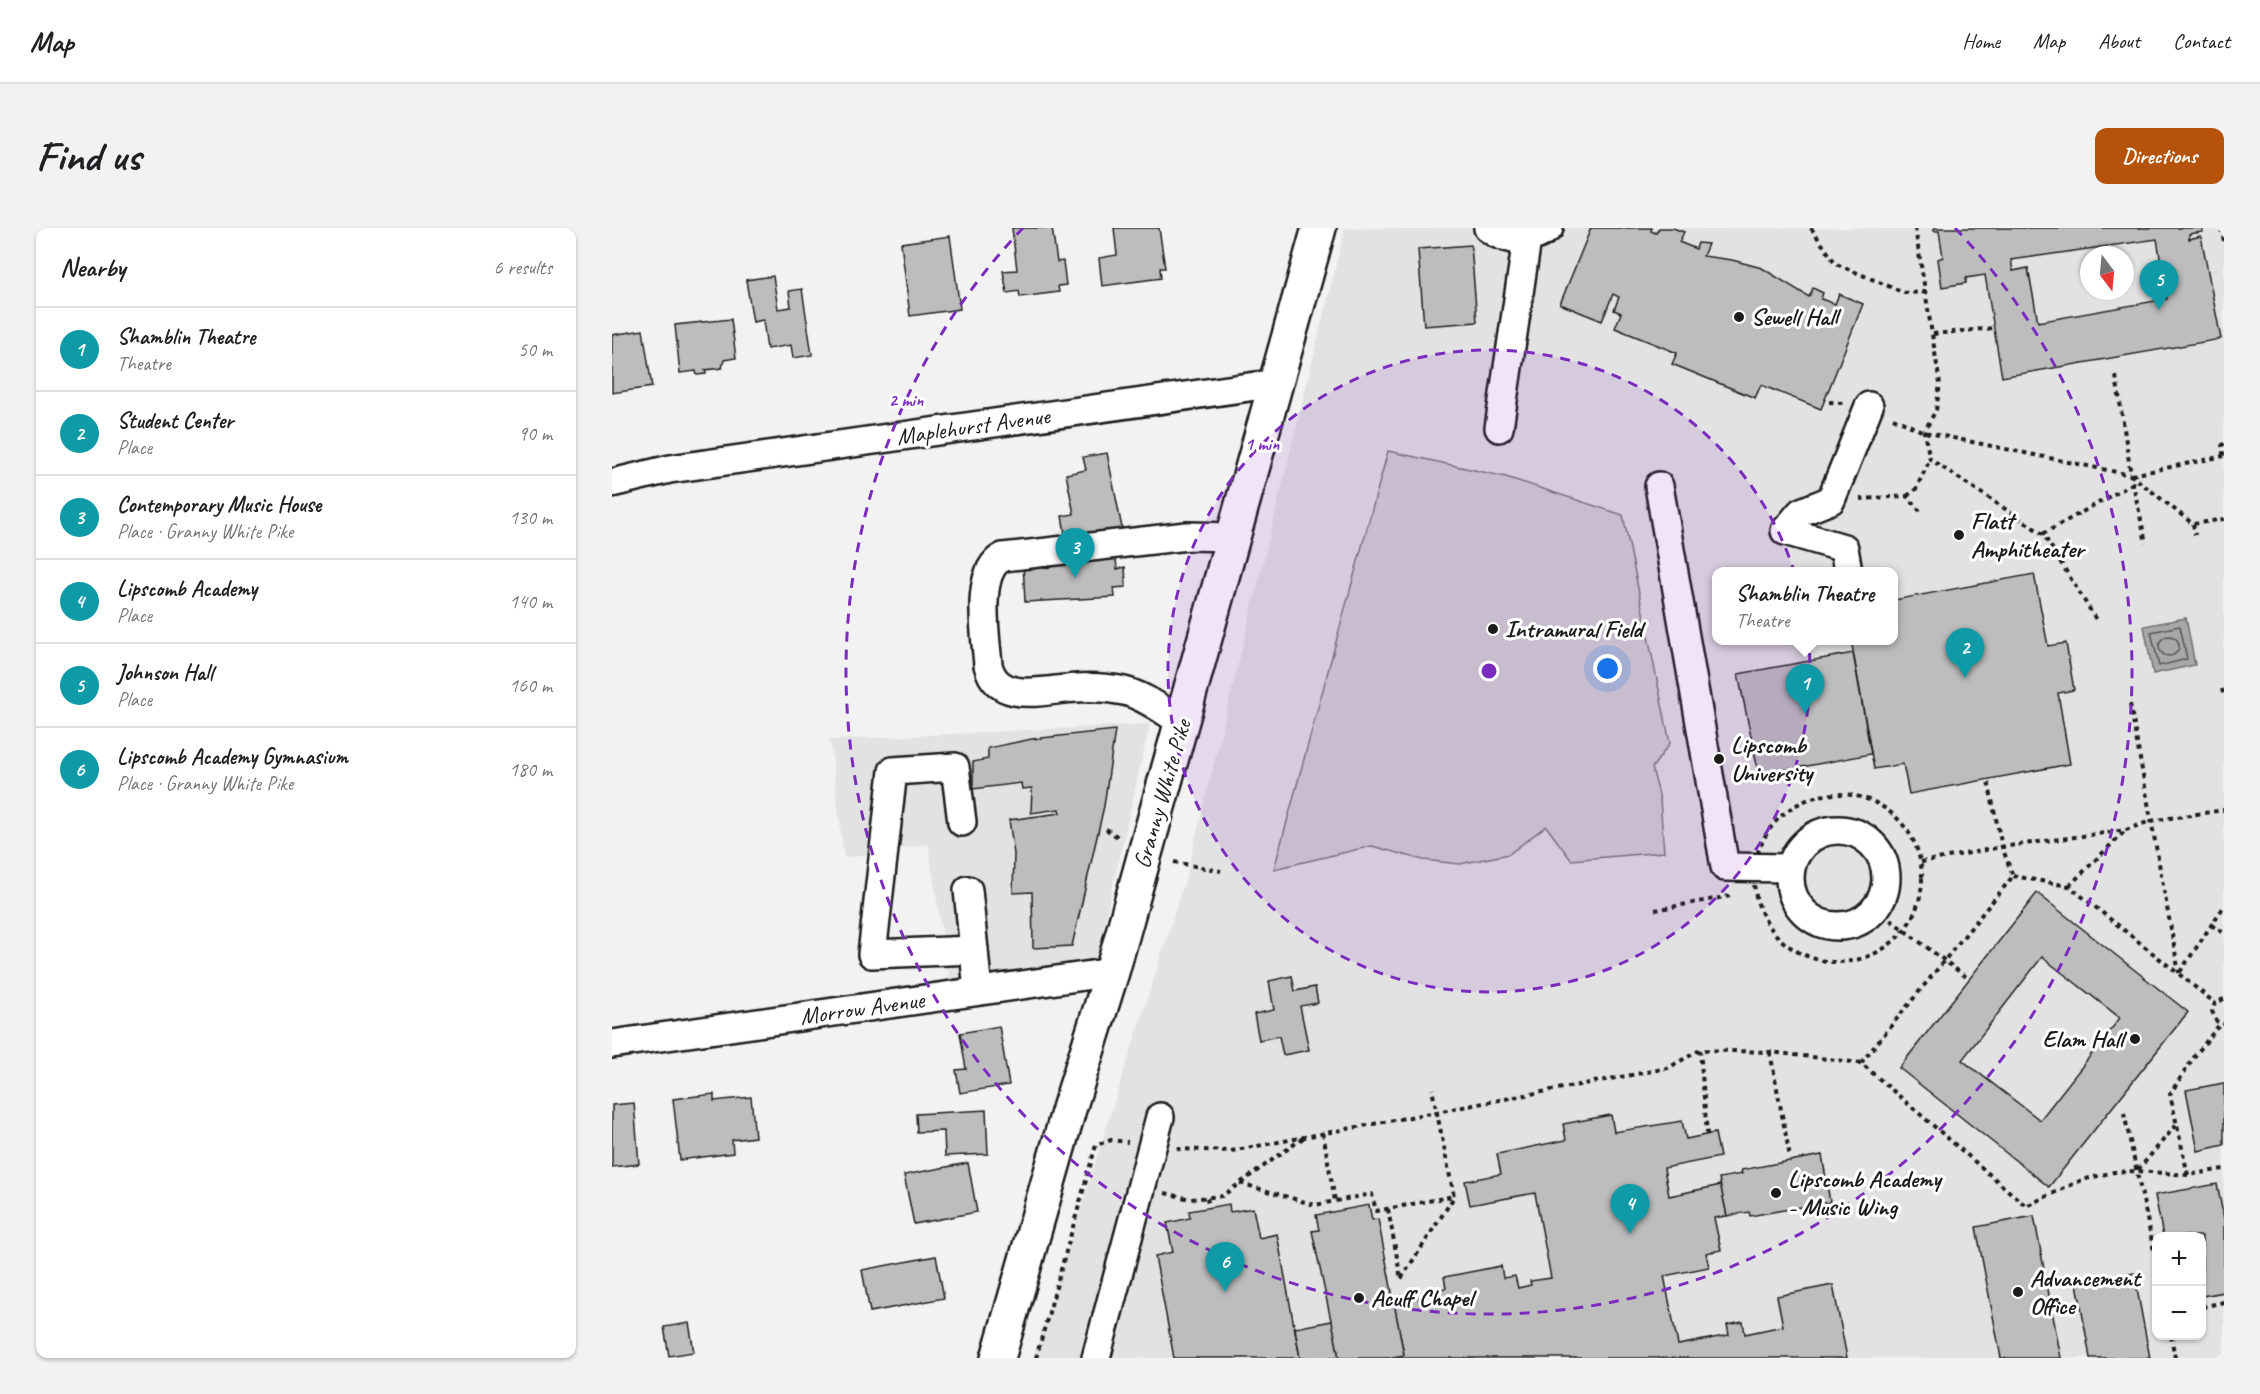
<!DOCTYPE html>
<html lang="en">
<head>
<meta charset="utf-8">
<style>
	:root { --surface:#fff; --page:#f2f2f2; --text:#202124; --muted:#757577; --line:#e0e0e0; --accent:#b45309 }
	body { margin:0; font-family:Caveat,sans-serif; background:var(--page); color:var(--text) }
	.controls { position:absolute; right:18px; bottom:18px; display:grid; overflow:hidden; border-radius:12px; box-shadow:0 2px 4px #0004 }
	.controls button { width:54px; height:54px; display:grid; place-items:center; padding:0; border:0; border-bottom:2px solid var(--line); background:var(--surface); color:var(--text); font:30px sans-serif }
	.compass { position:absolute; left:1468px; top:18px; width:54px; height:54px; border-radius:50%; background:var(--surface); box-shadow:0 2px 4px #0004; rotate:164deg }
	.you { position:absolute; left:996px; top:441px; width:21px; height:21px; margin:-15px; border:4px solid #fff; border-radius:50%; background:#1a73e8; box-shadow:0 0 0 9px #1a73e833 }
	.badge { display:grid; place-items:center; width:39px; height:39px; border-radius:50%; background:var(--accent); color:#fff; font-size:20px; font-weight:700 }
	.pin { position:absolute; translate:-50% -50px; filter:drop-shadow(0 2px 3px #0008) }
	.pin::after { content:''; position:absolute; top:32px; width:21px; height:18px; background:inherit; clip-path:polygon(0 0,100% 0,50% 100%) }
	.popup { position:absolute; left:1100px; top:339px; width:186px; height:78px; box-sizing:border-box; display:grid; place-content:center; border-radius:12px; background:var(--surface); filter:drop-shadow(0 2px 4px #0005); font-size:20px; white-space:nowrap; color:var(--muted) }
	.popup b { font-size:22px; color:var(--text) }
	.popup::after { content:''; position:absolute; left:50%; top:100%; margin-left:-12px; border:12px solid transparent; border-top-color:var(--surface) }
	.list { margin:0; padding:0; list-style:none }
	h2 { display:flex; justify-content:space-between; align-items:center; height:78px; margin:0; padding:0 24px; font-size:26px }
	h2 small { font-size:20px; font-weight:400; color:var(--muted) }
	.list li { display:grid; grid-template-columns:39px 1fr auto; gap:18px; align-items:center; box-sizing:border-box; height:84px; padding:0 24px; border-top:2px solid var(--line) }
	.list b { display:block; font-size:22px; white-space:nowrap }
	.list p { margin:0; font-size:20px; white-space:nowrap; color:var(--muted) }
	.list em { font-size:20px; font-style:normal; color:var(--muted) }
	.map { position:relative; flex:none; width:1612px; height:1130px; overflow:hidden; border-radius:12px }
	header { display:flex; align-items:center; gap:36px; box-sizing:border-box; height:84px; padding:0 30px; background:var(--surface); border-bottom:2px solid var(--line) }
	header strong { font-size:28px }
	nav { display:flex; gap:33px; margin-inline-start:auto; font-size:21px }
	.intro { display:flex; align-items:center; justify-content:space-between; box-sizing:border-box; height:144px; padding:0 36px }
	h1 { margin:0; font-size:42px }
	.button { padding:15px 27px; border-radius:12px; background:var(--accent); color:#fff; font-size:21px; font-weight:700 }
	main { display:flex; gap:36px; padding:0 36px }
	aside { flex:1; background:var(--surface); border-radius:12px; box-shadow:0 2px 4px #0004 }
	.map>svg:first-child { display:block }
</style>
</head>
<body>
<header>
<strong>Map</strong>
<nav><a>Home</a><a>Map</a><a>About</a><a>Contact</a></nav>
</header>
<div class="intro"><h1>Find us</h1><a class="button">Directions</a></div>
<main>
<aside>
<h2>Nearby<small>6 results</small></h2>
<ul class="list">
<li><span class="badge" style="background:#0f9aa8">1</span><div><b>Shamblin Theatre</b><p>Theatre</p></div><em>50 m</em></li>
<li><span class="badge" style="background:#0f9aa8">2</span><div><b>Student Center</b><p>Place</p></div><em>90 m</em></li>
<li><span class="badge" style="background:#0f9aa8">3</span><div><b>Contemporary Music House</b><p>Place · Granny White Pike</p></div><em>130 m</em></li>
<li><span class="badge" style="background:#0f9aa8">4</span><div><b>Lipscomb Academy</b><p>Place</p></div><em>140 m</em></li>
<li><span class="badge" style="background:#0f9aa8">5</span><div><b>Johnson Hall</b><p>Place</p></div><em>160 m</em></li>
<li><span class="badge" style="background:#0f9aa8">6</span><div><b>Lipscomb Academy Gymnasium</b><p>Place · Granny White Pike</p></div><em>180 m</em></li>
</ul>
</aside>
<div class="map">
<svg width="1612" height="1130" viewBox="0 0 1612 1130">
	<rect width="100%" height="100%" fill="#f2f2f2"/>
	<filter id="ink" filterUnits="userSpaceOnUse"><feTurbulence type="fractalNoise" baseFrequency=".0167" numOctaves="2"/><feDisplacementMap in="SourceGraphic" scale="12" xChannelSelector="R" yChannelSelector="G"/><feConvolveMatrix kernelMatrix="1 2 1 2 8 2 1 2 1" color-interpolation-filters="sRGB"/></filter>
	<g filter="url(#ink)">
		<g fill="#e2e2e2" fill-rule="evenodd">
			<path d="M 733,0 L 1612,0 L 1612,1130 L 421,1130 L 574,649 ZM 1477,27 L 1513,27 L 1513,63 L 1477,63 ZM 1104,344 L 1282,344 L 1282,412 L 1104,412 ZM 1544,1008 L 1590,1008 L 1590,1108 L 1544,1108 Z"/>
			<polygon points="538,496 484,731 339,760 316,616 232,630 218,512"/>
		</g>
		<polygon fill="#d2d2d2" stroke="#777" stroke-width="1.5" points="776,223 894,249 1011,287 1058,515 1040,540 1048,571 1052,624 959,632 934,598 897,626 848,636 811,632 760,618 662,641"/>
		<polygon fill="#a8a8a8" stroke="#707070" stroke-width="1.5" points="1574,390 1583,437 1541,446 1532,398"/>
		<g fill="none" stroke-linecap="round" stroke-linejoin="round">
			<g stroke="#545454" stroke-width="1.5">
				<polygon points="1568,398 1575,431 1547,438 1539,404"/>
				<circle cx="1557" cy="418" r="10"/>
			</g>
		</g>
		<g fill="#bdbdbd" stroke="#1c1c1c" stroke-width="1.5" fill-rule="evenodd">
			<polygon points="400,0 440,0 445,34 451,33 454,57 446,58 447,64 408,69 407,63 395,65 391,43 405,42"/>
			<polygon points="502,0 547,0 553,40 548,40 549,50 490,58 487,30 505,27"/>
			<polygon points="979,0 1040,0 1039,3 1044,5 1047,0 1061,0 1072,4 1067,14 1084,21 1086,15 1096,16 1091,28 1120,32 1150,40 1197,69 1201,60 1211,65 1209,71 1223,76 1227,66 1251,76 1209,181 1149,157 1143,170 1060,136 1065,125 1003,100 1009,85 1002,82 1007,69 1001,66 990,93 948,76"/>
			<path d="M 1322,0 L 1590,0 L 1591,4 L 1577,6 L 1577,11 L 1589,8 L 1609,111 L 1390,149 L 1373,47 L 1354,50 L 1354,55 L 1330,59 L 1326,31 L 1331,29 L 1327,3 L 1322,3 ZM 1545,11 L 1555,71 L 1426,94 L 1416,40 L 1401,43 L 1399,32 Z"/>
			<polygon points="338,8 348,81 298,88 289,15"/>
			<polygon points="859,17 865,94 812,98 806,21"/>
			<polygon points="161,48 166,81 179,79 177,63 190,61 200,127 181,130 179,117 155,121 151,92 141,94 134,52"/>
			<polygon points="119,91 124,130 112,132 110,140 93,142 94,146 85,147 84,143 68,145 63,97"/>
			<polygon points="31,102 40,159 0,165 0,107"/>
			<polygon points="495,225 510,300 454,311 450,288 462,286 454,246 474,242 471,229"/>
			<polygon points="504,331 505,341 513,339 514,359 502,360 503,369 413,374 411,335"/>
			<polygon points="1422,346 1436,418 1454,415 1462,462 1446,465 1458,536 1297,566 1291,536 1262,541 1239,412 1282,412 1282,372"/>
			<polygon points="1241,425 1259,526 1147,547 1126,446"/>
			<polygon points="503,502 492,578 460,718 421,720 420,664 401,665 402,626 397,592 448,585 447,581 419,585 420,560 410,561 409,555 361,561 361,534 376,531 376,520 420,511"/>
			<path d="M 1425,665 L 1576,784 L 1437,959 L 1287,840 ZM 1430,729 L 1508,790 L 1428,892 L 1350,832 Z"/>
			<polygon points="680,748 683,763 703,759 706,775 688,778 697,822 671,827 667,808 647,812 642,786 662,782 657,753"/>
			<polygon points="387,798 397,857 348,865 344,842 354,841 348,805"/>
			<polygon points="1612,855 1612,917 1586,923 1574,862"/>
			<polygon points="102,866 102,873 139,869 143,909 120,912 121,925 68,932 61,871"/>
			<polygon points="22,875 27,936 0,939 0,877"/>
			<polygon points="374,882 376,926 333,928 332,903 305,904 304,886"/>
			<polygon points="999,887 1002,904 1070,893 1074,911 1103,905 1108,929 1052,940 1057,968 1109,957 1115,988 1102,990 1109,1022 1094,1025 1097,1039 1052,1048 1066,1117 1117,1107 1115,1097 1131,1094 1133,1106 1171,1098 1165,1068 1221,1057 1235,1130 775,1130 792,1127 782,1077 786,1076 785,1069 798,1066 799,1071 806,1069 808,1077 822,1074 820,1062 834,1060 832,1049 889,1038 891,1050 903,1048 906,1060 919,1057 918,1053 939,1050 923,965 858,977 853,953 889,946 885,926 954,912 951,896"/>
			<polygon points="1210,927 1218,974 1138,988 1137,984 1115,988 1107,950 1130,946 1129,942"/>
			<polygon points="356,935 365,984 302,996 292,947"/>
			<polygon points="1605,956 1612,991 1612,1064 1590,1068 1590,1008 1551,1008 1543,967"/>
			<polygon points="617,976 618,984 641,980 647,1010 665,1006 688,1130 562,1130 543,1028 561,1024 555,995 578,990 577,983"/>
			<polygon points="757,977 760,992 766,991 792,1127 775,1130 727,1130 700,1003 707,1002 704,987"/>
			<polygon points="1422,988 1449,1130 1389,1130 1364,999"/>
			<polygon points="324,1028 332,1070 258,1084 250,1042"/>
			<polygon points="1522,1045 1538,1130 1478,1130 1465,1055"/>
			<polygon points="720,1093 727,1130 688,1130 683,1100"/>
			<polygon points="77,1095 82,1124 57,1128 52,1099"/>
		</g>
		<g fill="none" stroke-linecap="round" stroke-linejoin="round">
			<g stroke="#1c1c1c" stroke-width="32">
				<g id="minor">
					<path d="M 876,0 C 894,14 919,15 937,0"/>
					<polyline points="887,200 915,11"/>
					<polyline points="0,255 58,241 665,155"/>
					<polyline points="1047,258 1113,639 1178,640"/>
					<polyline points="1236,344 1232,320 1173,303 1189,284 1219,272 1257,178"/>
					<path d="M 570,494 C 552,483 532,468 512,463 C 497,460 480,459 465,460 C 435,461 386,478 376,437 C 374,409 362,343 391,329 L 575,308 L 622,309"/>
					<polyline points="350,594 343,539 281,543 260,726 362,722"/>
					<circle cx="1226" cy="650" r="48"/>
					<polyline points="356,662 366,763"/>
					<polyline points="0,816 500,744"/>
					<polyline points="484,1130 548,889"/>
				</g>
			</g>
			<g stroke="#1c1c1c" stroke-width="38">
				<polyline id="major" points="386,1130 457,881 500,744 707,0"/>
			</g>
			<g stroke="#1c1c1c" stroke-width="4" stroke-dasharray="4.5 4.5" stroke-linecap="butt">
				<polyline points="1199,0 1224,36 1293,65 1313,64"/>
				<polyline points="1303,0 1328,156 1324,182 1312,204 1318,231 1431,306 1485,393"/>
				<polyline points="1609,0 1612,13"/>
				<polyline points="1321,106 1382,100"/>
				<polyline points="1504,148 1519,247 1581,296 1612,291"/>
				<polyline points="1217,174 1231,175"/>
				<polyline points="1281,190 1312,204 1519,247 1534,315"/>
				<polyline points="1612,215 1610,218 1612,232"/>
				<polyline points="1520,247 1612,228"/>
				<polyline points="1295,268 1304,261 1318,231"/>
				<polyline points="1248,271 1295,268 1308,283"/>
				<polyline points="1581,296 1583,307"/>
				<polyline points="1431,306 1520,256"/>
				<polyline points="1610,461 1612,469"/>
				<polyline points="1518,476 1567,745"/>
				<circle cx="1226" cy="650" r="84"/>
				<polyline points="494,601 506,609"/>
				<polyline points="562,634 609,643"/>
				<polyline points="1309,634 1390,619 1514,602 1538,593 1612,582"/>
				<polyline points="1401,648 1457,658 1603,775"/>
				<polyline points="1457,658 1514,602"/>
				<polyline points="1264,681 1357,751"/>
				<polyline points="1043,682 1118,668"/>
				<polyline points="1599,697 1612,705"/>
				<polyline points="1568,744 1612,678"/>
				<polyline points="1612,771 1603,775 1600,783 1604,793 1612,796"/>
				<polyline points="1088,822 1095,906"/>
				<polyline points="1158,824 1178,929"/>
				<polyline points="1249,835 1401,648 1390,619 1376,553"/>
				<polyline points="1512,885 1544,1032"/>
				<polyline points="711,905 723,973"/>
				<polyline points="565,921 619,923 1056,840 1088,822 1158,824 1249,835 1414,978 1470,952 1502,944 1526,943 1576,947 1612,941"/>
				<polyline points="1526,942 1565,896"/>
				<polyline points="1576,947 1558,866 1582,829 1608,796"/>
				<polyline points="628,955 703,977 760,966 764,983 842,968 820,861"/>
				<polyline points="553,965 578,971 610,968 691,910"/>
				<polyline points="595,970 597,979"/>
				<polyline points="776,981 789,1051 842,969"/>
				<polyline points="1590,1079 1612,1074"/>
				<polyline points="1559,1108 1563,1130"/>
				<polyline points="424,1130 484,917 499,912 516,914"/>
			</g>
			<use href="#minor" stroke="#fff" stroke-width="27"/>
			<use href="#major" stroke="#fff" stroke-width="33"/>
		</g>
	</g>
	<circle cx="877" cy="443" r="321" fill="#7b2cbf" fill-opacity=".12"/>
	<g fill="none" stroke="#7b2cbf" stroke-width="3" stroke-dasharray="10 8">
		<circle cx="877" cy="443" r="321"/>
		<path d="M1343 0A643 643 0 1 1 411 0"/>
	</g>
	<g fill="#1c1c1c" stroke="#fff" stroke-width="2">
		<circle cx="1127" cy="89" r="6"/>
		<circle cx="1347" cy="307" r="6"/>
		<circle cx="881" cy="401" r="6"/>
		<circle cx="1107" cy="531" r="6"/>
		<circle cx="1523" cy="811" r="6"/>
		<circle cx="1164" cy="965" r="6"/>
		<circle cx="1406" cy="1064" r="6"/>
		<circle cx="747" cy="1070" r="6"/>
	</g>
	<g text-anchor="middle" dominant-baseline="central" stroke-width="6" stroke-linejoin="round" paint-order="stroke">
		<g font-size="24" font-weight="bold" fill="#1c1c1c" stroke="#fff" text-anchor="start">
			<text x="1139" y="89">Sewell Hall</text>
			<text x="1359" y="293">Flatt<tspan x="1359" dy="28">Amphitheater</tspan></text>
			<text x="893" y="401">Intramural Field</text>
			<text x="1119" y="517">Lipscomb<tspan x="1119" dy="28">University</tspan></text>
			<text x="1511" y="811" text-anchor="end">Elam Hall</text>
			<text x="1176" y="951">Lipscomb Academy<tspan x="1176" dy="28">- Music Wing</tspan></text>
			<text x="1418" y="1050">Advancement<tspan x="1418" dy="28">Office</tspan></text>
			<text x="759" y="1070">Acuff Chapel</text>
		</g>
		<g font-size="24" fill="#1c1c1c" stroke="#fff">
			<text transform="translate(361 198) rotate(-8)">Maplehurst Avenue</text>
			<text transform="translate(550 566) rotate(-74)">Granny White Pike</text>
			<text transform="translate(250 780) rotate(-8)">Morrow Avenue</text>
		</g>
	</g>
	<circle cx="877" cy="443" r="9" fill="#7b2cbf" stroke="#fff" stroke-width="3"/>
	<g font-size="18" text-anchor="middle" font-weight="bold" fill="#7b2cbf" stroke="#fff" stroke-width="6" stroke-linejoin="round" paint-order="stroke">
		<text x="294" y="178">2 min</text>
		<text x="650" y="222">1 min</text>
	</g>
</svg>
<div class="controls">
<button>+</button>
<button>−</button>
</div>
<svg class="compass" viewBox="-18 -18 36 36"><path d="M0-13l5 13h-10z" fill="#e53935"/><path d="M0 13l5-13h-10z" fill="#757577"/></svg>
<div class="you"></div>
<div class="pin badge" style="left:1193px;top:486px;background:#0f9aa8">1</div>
<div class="popup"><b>Shamblin Theatre</b>Theatre</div>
<div class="pin badge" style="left:1353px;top:450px;background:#0f9aa8">2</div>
<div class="pin badge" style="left:463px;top:350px;background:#0f9aa8">3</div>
<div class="pin badge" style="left:1018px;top:1006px;background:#0f9aa8">4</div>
<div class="pin badge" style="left:1547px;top:82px;background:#0f9aa8">5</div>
<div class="pin badge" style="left:613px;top:1064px;background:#0f9aa8">6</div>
</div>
</main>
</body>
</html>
